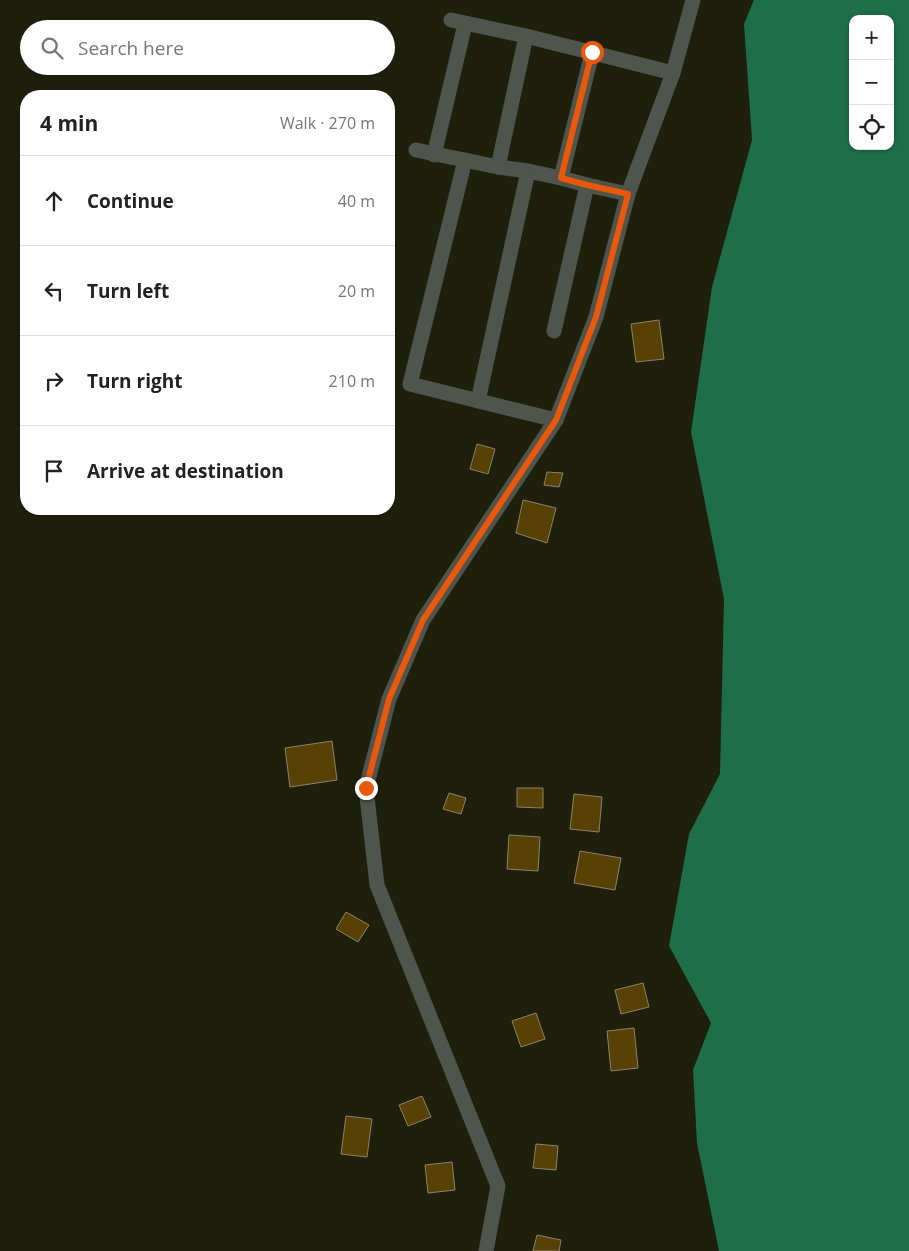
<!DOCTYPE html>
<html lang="en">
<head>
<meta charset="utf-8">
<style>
	:root { --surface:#fff; --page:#f6f6f6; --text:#222; --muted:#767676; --line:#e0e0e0 }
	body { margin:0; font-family:"Open Sans",sans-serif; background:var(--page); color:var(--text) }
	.controls { position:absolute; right:15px; top:15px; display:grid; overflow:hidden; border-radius:10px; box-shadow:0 1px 4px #0004 }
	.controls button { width:45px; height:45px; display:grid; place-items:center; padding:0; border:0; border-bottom:1px solid var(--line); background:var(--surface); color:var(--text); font:25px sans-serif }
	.stop { position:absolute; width:15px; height:15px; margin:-11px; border:4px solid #ea580c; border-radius:50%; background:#fff }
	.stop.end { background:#ea580c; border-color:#fff; box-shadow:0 1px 5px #0008 }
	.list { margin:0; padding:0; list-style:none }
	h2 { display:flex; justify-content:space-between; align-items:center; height:65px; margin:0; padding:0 20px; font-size:21px }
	h2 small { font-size:16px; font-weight:400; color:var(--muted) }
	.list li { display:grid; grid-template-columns:32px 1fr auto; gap:15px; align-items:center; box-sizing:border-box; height:90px; padding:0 20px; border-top:1px solid var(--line) }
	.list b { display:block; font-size:19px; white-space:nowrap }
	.list em { font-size:16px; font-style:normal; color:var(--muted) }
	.icon { flex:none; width:28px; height:28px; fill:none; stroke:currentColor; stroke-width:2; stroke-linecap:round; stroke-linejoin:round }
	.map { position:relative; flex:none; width:909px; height:1251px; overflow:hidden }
	.search { position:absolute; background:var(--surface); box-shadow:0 1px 4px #0004; left:20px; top:20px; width:375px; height:55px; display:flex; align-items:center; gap:12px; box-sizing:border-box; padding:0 18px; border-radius:28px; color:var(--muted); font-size:19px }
	.panel { position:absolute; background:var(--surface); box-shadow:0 1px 4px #0004; left:20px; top:90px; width:375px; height:425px; border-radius:20px }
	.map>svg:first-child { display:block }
</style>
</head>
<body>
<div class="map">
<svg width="909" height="1251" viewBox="0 0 909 1251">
	<rect width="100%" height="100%" fill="#1f200c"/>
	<path fill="#1e6e4a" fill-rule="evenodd" d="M 754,0 L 909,0 L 909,1251 L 719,1251 L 697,1143 L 693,1070 L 711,1023 L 669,946 L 689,834 L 720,774 L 724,599 L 691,432 L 712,287 L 752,140 L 744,24 ZM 853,19 L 890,19 L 890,146 L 853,146 Z"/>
	<g fill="#584104" stroke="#8c816b">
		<polygon points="659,320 664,359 636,362 631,324"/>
		<polygon points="477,444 495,449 488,474 470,469"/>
		<polygon points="547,472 563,473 559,487 544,485"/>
		<polygon points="523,500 556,508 547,543 516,533"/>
		<polygon points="332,741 337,780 290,787 285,748"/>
		<polygon points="517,788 543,788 543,808 517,807"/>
		<polygon points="449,793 466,798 461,814 443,809"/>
		<polygon points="574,794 602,797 599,832 570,829"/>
		<polygon points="509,835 540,837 538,871 507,869"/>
		<polygon points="580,851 621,858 615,890 574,883"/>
		<polygon points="346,912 369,925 358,942 336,929"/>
		<polygon points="643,983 649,1007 621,1014 615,990"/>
		<polygon points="536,1013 545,1039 521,1047 512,1021"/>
		<polygon points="634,1028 638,1068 611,1071 607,1031"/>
		<polygon points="422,1096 431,1117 408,1126 399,1105"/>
		<polygon points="346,1116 372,1119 367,1157 341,1154"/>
		<polygon points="536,1144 558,1146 556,1170 533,1168"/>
		<polygon points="452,1162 455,1190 428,1193 425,1165"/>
		<polygon points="537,1235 561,1240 559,1251 533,1251"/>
	</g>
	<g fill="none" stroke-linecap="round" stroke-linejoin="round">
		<g stroke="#4f544c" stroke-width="15">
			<polyline points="451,20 526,36 673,73"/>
			<polyline points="416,150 498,167 528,171 561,178 587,185 628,194"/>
			<polyline points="434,155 465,24"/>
			<polyline points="465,160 410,384 556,420"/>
			<polyline points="498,167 526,36"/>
			<polyline points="561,178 592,53"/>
			<polyline points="554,331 587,185"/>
			<polyline points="478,401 528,171"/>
			<polyline points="486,1251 498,1186 377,885 366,788 389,699 423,620 556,420 596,317 628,194 673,73 693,0"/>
		</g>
	</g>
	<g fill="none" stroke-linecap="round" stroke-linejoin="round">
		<polyline stroke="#ea580c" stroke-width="6" points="366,788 389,699 423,620 556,420 596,317 628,194 587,185 561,178 592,52"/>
	</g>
</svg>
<div class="controls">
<button>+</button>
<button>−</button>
<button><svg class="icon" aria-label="locate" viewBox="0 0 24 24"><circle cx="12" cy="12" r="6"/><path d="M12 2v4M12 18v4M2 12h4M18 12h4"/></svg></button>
</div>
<div class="stop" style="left:592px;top:52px"></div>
<div class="stop end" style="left:366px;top:788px"></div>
<div class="search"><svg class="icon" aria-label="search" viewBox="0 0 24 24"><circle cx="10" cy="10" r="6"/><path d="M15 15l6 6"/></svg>Search here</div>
<section class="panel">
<h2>4 min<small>Walk · 270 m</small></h2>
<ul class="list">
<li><svg class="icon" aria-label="ahead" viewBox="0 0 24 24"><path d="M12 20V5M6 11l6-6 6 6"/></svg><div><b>Continue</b></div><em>40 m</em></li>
<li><svg class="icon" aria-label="left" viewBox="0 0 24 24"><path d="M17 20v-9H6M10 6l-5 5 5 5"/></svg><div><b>Turn left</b></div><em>20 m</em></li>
<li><svg class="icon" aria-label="right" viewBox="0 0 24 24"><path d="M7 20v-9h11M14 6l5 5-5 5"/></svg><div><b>Turn right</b></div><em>210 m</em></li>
<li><svg class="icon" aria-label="arrive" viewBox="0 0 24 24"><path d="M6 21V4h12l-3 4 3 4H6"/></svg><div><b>Arrive at destination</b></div></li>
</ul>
</section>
</div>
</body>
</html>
